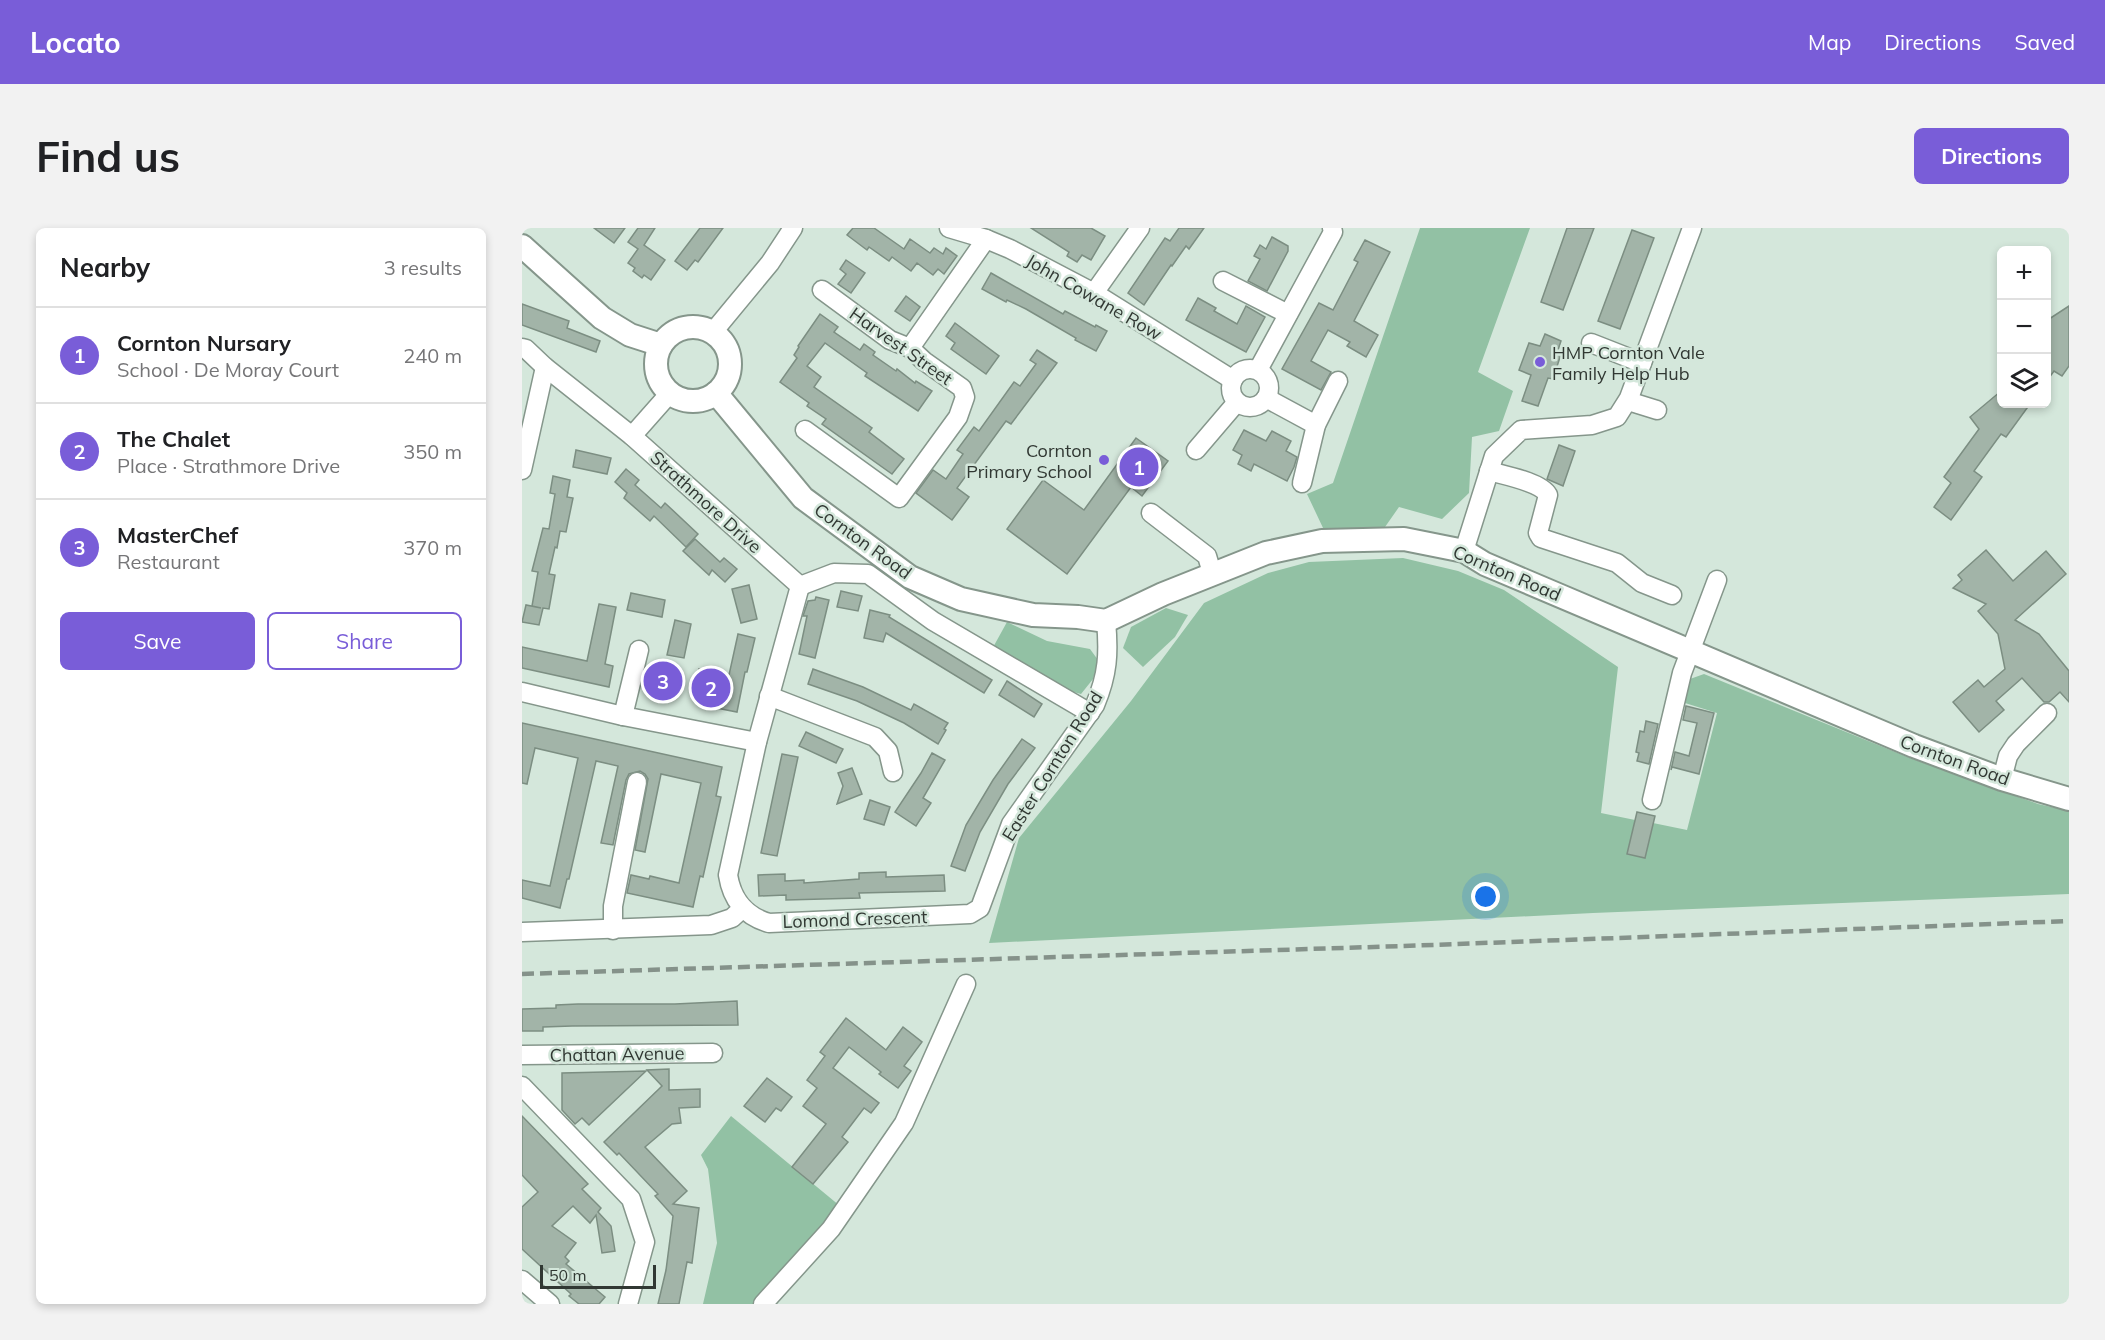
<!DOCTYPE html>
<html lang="en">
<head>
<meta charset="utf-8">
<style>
	:root { --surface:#fff; --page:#f2f2f2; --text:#202124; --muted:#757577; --line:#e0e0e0; --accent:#795dd8 }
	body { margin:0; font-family:Mulish,sans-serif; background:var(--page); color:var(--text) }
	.controls { position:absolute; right:18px; top:18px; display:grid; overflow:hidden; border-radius:9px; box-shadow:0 3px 9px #0003 }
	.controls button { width:54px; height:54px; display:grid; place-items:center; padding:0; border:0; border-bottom:2px solid var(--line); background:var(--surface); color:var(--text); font:30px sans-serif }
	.scale { position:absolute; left:18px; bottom:15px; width:116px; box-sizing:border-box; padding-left:6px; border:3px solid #313833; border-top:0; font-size:16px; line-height:21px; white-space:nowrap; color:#313833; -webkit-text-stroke:4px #d4e7db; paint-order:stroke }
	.you { position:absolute; left:964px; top:669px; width:21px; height:21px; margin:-15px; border:4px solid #fff; border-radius:50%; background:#1a73e8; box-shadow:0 0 0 9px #1a73e833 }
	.badge { display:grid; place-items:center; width:39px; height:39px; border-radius:50%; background:var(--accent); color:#fff; font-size:20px; font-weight:700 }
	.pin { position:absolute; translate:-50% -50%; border:3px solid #fff; box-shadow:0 2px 6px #0006 }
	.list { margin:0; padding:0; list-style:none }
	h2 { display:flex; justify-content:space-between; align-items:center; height:78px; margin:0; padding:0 24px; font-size:26px }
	h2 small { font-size:20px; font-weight:400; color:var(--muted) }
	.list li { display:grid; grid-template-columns:39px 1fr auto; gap:18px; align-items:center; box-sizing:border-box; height:96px; padding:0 24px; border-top:2px solid var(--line) }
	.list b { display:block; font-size:22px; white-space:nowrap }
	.list p { margin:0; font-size:20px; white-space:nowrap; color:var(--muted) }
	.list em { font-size:20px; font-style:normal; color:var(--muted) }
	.actions { display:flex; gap:12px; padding:18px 24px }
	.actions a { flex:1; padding:14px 0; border:2px solid var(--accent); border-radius:9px; text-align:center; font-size:21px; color:var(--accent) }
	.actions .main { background:var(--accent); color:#fff }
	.icon { flex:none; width:33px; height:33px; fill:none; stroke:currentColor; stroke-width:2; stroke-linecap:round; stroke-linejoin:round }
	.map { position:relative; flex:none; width:1547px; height:1076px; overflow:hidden; border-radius:9px }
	header { display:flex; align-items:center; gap:36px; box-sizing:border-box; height:84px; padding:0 30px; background:var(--accent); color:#fff }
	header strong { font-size:28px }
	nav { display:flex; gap:33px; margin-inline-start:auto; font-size:21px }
	.intro { display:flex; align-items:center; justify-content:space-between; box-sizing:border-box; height:144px; padding:0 36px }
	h1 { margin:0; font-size:42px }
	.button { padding:15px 27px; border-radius:9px; background:var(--accent); color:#fff; font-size:21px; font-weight:700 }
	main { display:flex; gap:36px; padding:0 36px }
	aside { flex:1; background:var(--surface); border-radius:9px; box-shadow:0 3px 9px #0003 }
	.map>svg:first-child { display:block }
</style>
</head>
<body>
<header>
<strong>Locato</strong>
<nav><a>Map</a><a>Directions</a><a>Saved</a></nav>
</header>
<div class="intro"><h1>Find us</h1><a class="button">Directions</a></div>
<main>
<aside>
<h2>Nearby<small>3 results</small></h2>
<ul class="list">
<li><span class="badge">1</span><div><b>Cornton Nursary</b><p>School · De Moray Court</p></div><em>240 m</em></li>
<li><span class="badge">2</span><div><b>The Chalet</b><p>Place · Strathmore Drive</p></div><em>350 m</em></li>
<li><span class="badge">3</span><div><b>MasterChef</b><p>Restaurant</p></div><em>370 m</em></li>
</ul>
<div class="actions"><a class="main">Save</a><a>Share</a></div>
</aside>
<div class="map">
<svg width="1547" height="1076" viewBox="0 0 1547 1076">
	<rect width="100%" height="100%" fill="#d4e7db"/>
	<g fill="#92c1a4">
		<polygon points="898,0 1008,0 956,144 991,163 977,203 950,209 947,265 920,291 877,279 863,299 802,302 785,266 811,255"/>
		<polygon points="881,330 936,343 982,362 1096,439 1079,585 1113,592 1106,626 1123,630 1131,595 1165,602 1195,485 1163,475 1168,451 1182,446 1388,530 1516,576 1547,583 1547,666 1071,685 467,715 497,610 609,473 682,375 746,345 787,334"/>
		<polygon points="644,380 666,387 653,409 621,439 601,420 609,399"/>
		<polygon points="485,394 525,413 568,421 576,432 571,451 559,466 537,460 469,423"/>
		<polygon points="209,888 318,978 243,1076 181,1076 195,1015 186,941 179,927"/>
	</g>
	<g fill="#a2b4a8" stroke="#7c8e82" stroke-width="1.5">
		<polygon points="72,0 103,0 92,15"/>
		<polygon points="116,0 133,0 122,17 143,32 129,52 122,47 120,50 111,43 113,40 106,35 116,21 106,14"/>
		<polygon points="178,0 201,0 176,34 173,32 165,42 153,33"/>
		<polygon points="331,0 352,0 382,21 388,11 408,25 412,20 421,26 424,20 435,28 422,46 416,41 411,47 395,35 389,43 370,29 367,33 347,19 345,22 325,7"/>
		<polygon points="509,0 569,0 583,8 569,32 560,27 555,34 545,28 547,24"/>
		<polygon points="657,0 682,0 667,21 664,18 650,38 649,37 622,77 606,65 643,10 648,13"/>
		<polygon points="1045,0 1072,0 1041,82 1019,74"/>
		<polygon points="1110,2 1132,10 1098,101 1076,93"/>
		<polygon points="750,9 766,18 766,23 745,63 726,53 738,31 732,28 738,17 744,21"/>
		<polygon points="843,12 868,24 832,93 856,107 844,129 825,118 828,114 806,102 789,133 809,144 799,162 760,141 797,75 811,82 836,34 832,32"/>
		<polygon points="324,32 343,45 329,65 316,56 324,46 318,41"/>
		<polygon points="469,45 541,86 543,83 573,99 574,97 585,103 574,123 553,112 554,110 504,81 485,72 484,74 460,61"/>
		<polygon points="384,68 398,79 388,93 373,83"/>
		<polygon points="676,70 694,80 692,83 715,96 724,78 743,89 724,124 664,92"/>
		<polygon points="0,76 47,93 45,100 78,113 74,124 0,97"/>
		<polygon points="1547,78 1547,138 1540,148 1532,143 1524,154 1524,93"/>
		<polygon points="298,86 316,99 312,104 338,122 342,116 353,124 351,127 374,143 375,141 393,155 394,153 410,163 396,183 343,148 345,145 303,115 285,138 299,149 292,159 350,200 347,204 382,231 370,246 300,196 304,191 285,178 287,175 258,154 275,130 272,127 277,119 276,118"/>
		<polygon points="433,95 477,128 464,146 429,121 433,115 424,108"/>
		<polygon points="1023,106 1039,113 1035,125 1039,126 1031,151 1026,150 1016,178 1000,173 1009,147 997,142 1007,115 1018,118"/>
		<polygon points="515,122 535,135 489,196 484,193 435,260 447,269 430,292 394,265 411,242 424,251 441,226 435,222 452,199 457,203 492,154 498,158 514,136 508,132"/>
		<polygon points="1479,163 1479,176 1508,176 1484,209 1479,206 1452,243 1460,249 1429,292 1412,279 1429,255 1422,249 1457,201 1448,189"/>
		<polygon points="722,202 744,213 750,203 769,213 764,223 775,229 772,239 765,253 732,236 729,243 716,236 720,227 711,222"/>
		<polygon points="614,210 646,233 620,268 609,259 545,346 485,301 521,252 562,282"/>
		<polygon points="1037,217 1053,223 1041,258 1025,251"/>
		<polygon points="54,222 89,230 85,246 51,239"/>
		<polygon points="104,241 117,252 113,257 139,280 143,275 176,306 164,319 132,288 128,293 102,270 105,265 93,254"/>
		<polygon points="31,248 48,252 45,269 51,270 44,304 38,303 35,320 33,319 27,346 33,347 27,381 21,380 17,397 0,394 4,377 19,380 10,378 16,344 10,343 21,300 27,301 33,266 28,265"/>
		<polygon points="173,311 198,334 202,330 215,341 203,354 190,342 187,347 161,323"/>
		<polygon points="1464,322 1491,353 1524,323 1544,346 1493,392 1517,406 1547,443 1547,474 1538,464 1527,474 1522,474 1500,450 1474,473 1482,482 1457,504 1431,474 1456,452 1462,459 1483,441 1476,406 1456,383 1464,376 1431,360 1440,352 1436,347"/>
		<polygon points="227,357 235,391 219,395 210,361"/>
		<polygon points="319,363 340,368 336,383 315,379"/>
		<polygon points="109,365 143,372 140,389 105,382"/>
		<polygon points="294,369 307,372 293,430 277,426 285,388 281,388 286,373 293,372"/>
		<polygon points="77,376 94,379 83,436 91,438 87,459 0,440 0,419 65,433"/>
		<polygon points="348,382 368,387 367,389 470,452 462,465 364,405 361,414 342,410"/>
		<polygon points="153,392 169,396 162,430 145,427"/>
		<polygon points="216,406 233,410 225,444 223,444 215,484 179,477 181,464 173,463 177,441 207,447"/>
		<polygon points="137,439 150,442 145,467 132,465"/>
		<polygon points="291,441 341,459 389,482 392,476 426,495 422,501 424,502 416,516 382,495 335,473 286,456"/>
		<polygon points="485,453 520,476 512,489 477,467"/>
		<polygon points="1164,478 1192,485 1177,546 1150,539 1149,542 1153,524 1167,528 1175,495 1161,492"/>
		<polygon points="1124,493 1136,496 1127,536 1115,533 1117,525 1114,524 1118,503 1122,504"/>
		<polygon points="0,495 200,539 194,568 199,569 181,649 178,648 171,679 105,665 109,647 127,651 128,648 157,655 179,555 139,546 123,624 113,622 126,551 123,546 118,543 107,546 104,552 91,617 79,615 96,538 74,533 47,651 45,651 38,680 0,670 0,652 28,658 56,530 13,520 5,556 0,555"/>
		<polygon points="284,504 321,521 314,535 277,518"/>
		<polygon points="500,511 513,520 486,556 458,604 443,643 429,638 444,597 471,552"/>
		<polygon points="410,525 423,532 401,570 409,575 394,598 373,584 399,545"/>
		<polygon points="260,526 276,529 255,628 239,625"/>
		<polygon points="330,540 340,566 315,576 321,558 316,545"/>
		<polygon points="348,572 368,579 362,597 342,591"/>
		<polygon points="1115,584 1133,588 1123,630 1105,626"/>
		<polygon points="364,644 364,649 422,647 423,663 337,665 338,670 264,672 264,667 237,668 236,647 263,646 263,653 282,652 282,655 337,651 337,645"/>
		<polygon points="215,773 216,797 50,798 21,799 21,803 0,803 0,781 34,780 34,777 56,776 153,776"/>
		<polygon points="324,790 364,822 381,799 400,814 382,838 389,843 376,860 357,846 359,844 327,819 311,840 357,875 349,885 342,880 320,909 326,914 291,956 270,939 304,896 281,878 295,860 285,852 303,828 298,824"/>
		<polygon points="147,841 147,862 178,861 178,879 157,880 159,895 150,896 123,919 165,963 151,976 177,980 170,1035 165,1034 157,1076 136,1076 144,1042 151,988 133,968 136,966 97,925 95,927 82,914 140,858 125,842"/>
		<polygon points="124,843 67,897 60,890 53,896 40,882 40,845"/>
		<polygon points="245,850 270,869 259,883 254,880 243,894 222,878"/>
		<polygon points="0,888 66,956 60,961 79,980 76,984 89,998 93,1023 80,1025 74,987 68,995 51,978 30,998 54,1015 43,1029 47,1033 44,1036 83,1069 77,1076 57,1076 47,1068 49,1066 0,1021 0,979 16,964 0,947"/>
	</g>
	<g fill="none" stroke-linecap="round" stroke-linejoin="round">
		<g stroke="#85968b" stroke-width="21">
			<g id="minor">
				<polyline points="427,0 464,11 488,21 572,65 711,152"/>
				<polyline points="701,53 766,86"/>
				<polyline points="572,65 618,0"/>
				<polyline points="191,104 248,35 271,0"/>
				<polyline points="1069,115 1120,135"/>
				<path d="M 0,120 L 4,121 L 23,139 L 110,208 L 278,358 L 235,514 L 206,647 C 210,672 223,688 247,695 L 448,686 L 458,680 L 489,596 L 573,477 C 586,446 587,425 584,393"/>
				<polyline points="388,120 464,11"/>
				<circle cx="728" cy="160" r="19"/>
				<polyline points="736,142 811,4 810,0"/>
				<polyline points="744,170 794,197"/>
				<polyline points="1106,173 1135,182"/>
				<polyline points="283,202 377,270 436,189 443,169 440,160 402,133 388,120 368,112 300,62"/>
				<polyline points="110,208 148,165"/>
				<polyline points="674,222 715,174"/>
				<polyline points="0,242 23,139"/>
				<path d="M 967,243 C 981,247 1019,254 1026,267 L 1016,305 L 1019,310 L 1095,335 L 1120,355 L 1150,367"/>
				<polyline points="780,255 794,197 816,153"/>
				<polyline points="629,285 685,328 690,345"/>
				<polyline points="942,323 972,228 999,202 1070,197 1095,189 1107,170 1170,0"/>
				<polyline points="278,358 312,345 346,346 411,393 568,485"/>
				<polyline points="117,422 101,488 235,514"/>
				<polyline points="0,464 101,488"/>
				<polyline points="247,468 353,509 366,523 371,544"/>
				<polyline points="1480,551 1486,528 1494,516 1525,485"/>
				<polyline points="1130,572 1160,445 1195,352"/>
				<polyline points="91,702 91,678 115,554"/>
				<polyline points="0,704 189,697 210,690 221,680"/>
				<polyline points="0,827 191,825"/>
				<polyline points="0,858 109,971 123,1014 106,1076"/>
				<polyline points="0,1052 28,1076"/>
				<polyline points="241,1076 309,1001 382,895 444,756"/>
			</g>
		</g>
		<g stroke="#85968b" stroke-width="26">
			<g id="major">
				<polyline points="0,18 80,90 108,107 139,117"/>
				<circle cx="171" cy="136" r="37"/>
				<polyline points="194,165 281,270 388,349 439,371 511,387 556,389 584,393 641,366 744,325 800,313 882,311 942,323 963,336 1392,518 1480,551 1547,571"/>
			</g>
		</g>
		<use href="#minor" stroke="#fff" stroke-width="18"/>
		<use href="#major" stroke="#fff" stroke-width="22"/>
		<polyline stroke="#85928a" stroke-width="4.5" stroke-dasharray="12 6" stroke-linecap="butt" points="0,746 882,718 1547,693"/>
	</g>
	<g fill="#795dd8" stroke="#d4e7db" stroke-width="2">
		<circle cx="1018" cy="134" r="6"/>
		<circle cx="582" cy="232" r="6"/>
	</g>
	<g text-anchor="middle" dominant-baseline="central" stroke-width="5" stroke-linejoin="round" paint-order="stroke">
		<g font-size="18" fill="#313833" stroke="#d4e7db">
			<text transform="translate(572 69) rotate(30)">John Cowane Row</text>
			<text transform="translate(379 118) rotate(35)">Harvest Street</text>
			<text transform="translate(184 274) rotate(42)">Strathmore Drive</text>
			<text transform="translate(341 313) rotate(36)">Cornton Road</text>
			<text transform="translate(985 345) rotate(23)">Cornton Road</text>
			<text transform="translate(1433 532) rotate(20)">Cornton Road</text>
			<text transform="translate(530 538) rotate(-58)">Easter Cornton Road</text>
			<text transform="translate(333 691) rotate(-2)">Lomond Crescent</text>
			<text transform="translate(95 826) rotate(-1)">Chattan Avenue</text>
		</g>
		<g font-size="18" fill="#313833" stroke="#d4e7db" text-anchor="start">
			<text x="1030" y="124">HMP Cornton Vale<tspan x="1030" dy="21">Family Help Hub</tspan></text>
			<text x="570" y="222" text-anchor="end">Cornton<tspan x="570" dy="21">Primary School</tspan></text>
		</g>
	</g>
</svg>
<div class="controls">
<button>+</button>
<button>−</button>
<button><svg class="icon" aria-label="layers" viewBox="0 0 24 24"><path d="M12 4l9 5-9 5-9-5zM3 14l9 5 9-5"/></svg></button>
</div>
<div class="scale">50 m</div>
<div class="you"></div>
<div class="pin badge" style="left:617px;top:239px">1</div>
<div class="pin badge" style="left:189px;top:460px">2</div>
<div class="pin badge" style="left:141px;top:453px">3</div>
</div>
</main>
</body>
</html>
